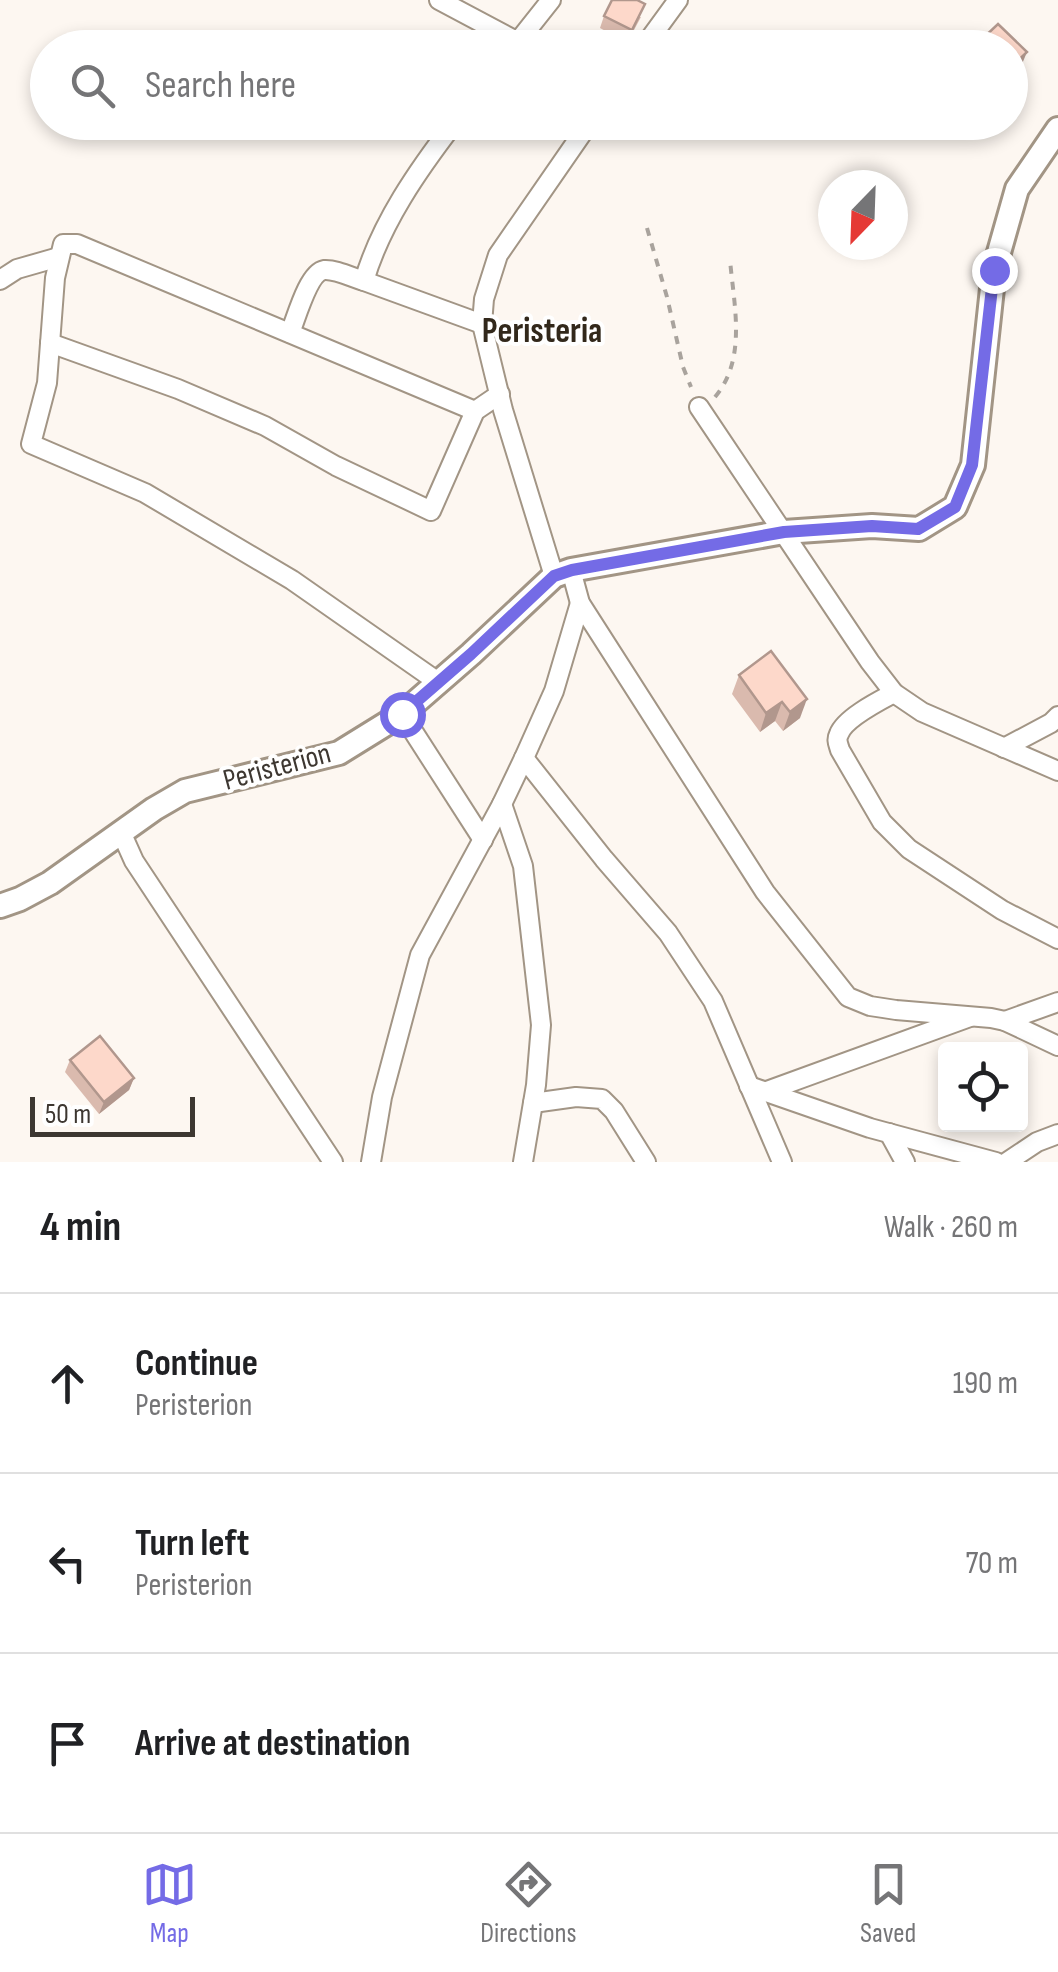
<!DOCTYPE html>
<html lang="en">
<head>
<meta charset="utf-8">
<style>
	:root { --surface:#fff; --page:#f2f2f2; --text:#202124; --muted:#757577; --line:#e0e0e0; --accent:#746be6 }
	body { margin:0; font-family:"Sofia Sans Condensed",sans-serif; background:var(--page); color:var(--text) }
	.controls { position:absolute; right:30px; bottom:30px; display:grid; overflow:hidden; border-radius:10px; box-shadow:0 5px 15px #0003 }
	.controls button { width:90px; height:90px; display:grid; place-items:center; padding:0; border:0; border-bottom:2px solid var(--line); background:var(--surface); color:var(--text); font:50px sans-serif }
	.compass { position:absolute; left:818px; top:170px; width:90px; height:90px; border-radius:50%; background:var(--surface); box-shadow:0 5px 15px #0003; rotate:203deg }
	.scale { position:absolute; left:30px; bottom:25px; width:165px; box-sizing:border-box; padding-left:10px; border:5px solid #3d3731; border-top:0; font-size:28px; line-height:35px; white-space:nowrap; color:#3d3731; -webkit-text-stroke:8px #fff; paint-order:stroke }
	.stop { position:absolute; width:30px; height:30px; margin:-22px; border:8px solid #746be6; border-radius:50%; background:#fff }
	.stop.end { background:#746be6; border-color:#fff; box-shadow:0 2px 10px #0008 }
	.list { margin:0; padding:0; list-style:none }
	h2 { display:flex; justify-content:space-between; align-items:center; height:130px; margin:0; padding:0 40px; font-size:42px }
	h2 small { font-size:32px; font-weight:400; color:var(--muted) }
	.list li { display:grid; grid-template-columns:65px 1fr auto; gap:30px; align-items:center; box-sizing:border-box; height:180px; padding:0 40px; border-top:2px solid var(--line) }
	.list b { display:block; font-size:38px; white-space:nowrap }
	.list p { margin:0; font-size:32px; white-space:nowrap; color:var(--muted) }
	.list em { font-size:32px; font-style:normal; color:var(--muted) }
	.icon { flex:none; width:55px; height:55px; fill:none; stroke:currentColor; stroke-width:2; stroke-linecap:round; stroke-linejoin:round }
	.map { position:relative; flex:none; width:1058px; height:1162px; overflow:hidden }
	.search { position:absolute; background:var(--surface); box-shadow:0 5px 15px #0003; left:30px; right:30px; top:30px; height:110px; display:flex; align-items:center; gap:25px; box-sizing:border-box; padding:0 35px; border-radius:55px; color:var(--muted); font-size:38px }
	.sheet { height:670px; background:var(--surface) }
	nav { display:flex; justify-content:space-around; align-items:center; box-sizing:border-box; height:140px; border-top:2px solid var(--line); background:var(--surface); font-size:28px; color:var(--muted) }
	nav a { display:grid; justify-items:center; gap:5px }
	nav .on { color:var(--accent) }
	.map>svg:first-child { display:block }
</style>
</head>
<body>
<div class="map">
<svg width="1058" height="1162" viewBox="0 0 1058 1162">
	<rect width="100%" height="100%" fill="#fdf7f1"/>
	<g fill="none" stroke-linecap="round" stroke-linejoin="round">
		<g stroke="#a29585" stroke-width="22">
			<g id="minor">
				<polyline points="439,0 518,42"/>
				<polyline points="513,48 551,0"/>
				<polyline points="643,48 678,0"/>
				<path d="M 455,122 C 418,170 381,223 364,281 L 482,324"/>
				<polyline points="0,280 17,269 59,257"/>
				<path d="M 290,333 C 296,319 308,273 324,270 C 336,269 353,278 364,281"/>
				<polyline points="50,343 178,389 265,426 336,466 431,511 475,411 500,394"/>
				<polyline points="699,407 870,662 894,693 922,712 1058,771"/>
				<polyline points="571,570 580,603 765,892 848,997 870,1006 896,1010 991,1018 1005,1021 1058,1046"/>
				<polyline points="554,576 503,410 482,324 484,299 498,255 590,122"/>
				<polyline points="438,682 292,580 145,493 31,444 47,383 55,278 63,244 77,244 475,411"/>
				<path d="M 894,693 C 879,701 845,718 839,734 C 836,740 838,743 840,750 L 882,822 L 909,849 L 1002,910 L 1058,939"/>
				<polyline points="402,714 483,840"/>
				<polyline points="1004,748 1051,723 1058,716"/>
				<polyline points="524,758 604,859 668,933 713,1001 782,1162"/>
				<polyline points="502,804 523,866 541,1025 536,1085 523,1162"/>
				<polyline points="121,832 134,861 333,1162"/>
				<polyline points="1005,1021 1058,1002"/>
				<polyline points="749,1086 870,1128 996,1162"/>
				<polyline points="764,1092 970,1017"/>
				<polyline points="533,1103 576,1097 602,1099 614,1111 646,1162"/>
				<polyline points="889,1133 905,1162"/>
				<polyline points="371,1162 382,1097 420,955 502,804 524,758 554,691 580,603"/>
				<polyline points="1007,1162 1037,1142 1058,1134"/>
			</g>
		</g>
		<g stroke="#a29585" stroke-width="28">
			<polyline id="tertiary" points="0,906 20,899 50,883 154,809 185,791 339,753 402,714 471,654 554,576 571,570 784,532 872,526 919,529 955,507 973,465 994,270 1017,189 1058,129"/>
		</g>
		<g stroke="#a9a39d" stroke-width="4" stroke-dasharray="8 8" stroke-linecap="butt">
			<polyline points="647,228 667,297 683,367 691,387"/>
			<path d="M 715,397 C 747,359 734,306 730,260"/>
		</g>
		<use href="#minor" stroke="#fff" stroke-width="18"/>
		<use href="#tertiary" stroke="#fff" stroke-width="22"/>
	</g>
	<g fill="#dabaae">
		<polygon points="604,16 641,17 627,43 600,28"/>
		<polygon points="771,651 800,718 783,731 775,721 760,732 732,694 739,675"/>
		<polygon points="70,1060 134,1078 129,1090 99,1114 65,1072"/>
	</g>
	<g fill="#b1978d">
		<polygon points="1027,52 1022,64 1010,76 1010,68"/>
		<polygon points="807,699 800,718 783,731 790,712"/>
		<polygon points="782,702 775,721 760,732 766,713"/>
		<polygon points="134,1078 129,1090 99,1114 104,1102"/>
	</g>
	<g fill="#fdd8ca" stroke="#b1978d" stroke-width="2.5">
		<polygon points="612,0 637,0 645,4 632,30 604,16"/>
		<polygon points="998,24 1027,52 1010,68 1010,48 987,48 980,41"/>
		<polygon points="594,32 619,46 618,48 585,48"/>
		<polygon points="771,651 807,699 790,712 782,702 766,713 739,675"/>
		<polygon points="100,1036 134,1078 104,1102 70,1060"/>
	</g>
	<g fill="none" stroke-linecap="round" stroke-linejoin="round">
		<polyline stroke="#746be6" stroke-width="12" points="402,714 471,654 554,576 572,570 784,532 872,526 918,529 955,507 972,465 994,270"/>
	</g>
	<g text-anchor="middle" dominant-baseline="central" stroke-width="8" stroke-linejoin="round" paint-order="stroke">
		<g font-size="30" fill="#3d3731" stroke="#fff">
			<text transform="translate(277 767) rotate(-15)">Peristerion</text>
		</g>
		<g font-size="35" font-weight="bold" fill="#32281b" stroke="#fff">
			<text x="542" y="331">Peristeria</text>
		</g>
	</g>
</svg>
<div class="controls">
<button><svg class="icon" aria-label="locate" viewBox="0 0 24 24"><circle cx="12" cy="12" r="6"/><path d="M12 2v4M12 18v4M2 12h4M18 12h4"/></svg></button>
</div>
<svg class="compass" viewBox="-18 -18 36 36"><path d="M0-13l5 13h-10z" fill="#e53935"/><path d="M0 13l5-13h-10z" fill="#757577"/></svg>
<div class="scale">50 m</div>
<div class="stop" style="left:402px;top:714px"></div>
<div class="stop end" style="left:994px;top:270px"></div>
<div class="search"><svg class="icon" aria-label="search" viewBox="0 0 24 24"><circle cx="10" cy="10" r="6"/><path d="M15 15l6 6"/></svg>Search here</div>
</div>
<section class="sheet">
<h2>4 min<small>Walk · 260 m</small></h2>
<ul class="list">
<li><svg class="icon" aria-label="ahead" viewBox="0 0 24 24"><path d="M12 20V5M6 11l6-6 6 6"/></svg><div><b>Continue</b><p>Peristerion</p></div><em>190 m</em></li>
<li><svg class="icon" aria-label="left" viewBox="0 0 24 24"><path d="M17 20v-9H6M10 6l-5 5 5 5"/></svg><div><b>Turn left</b><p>Peristerion</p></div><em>70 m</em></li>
<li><svg class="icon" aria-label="arrive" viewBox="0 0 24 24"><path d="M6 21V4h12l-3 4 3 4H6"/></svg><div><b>Arrive at destination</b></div></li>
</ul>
</section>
<nav>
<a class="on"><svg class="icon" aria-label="map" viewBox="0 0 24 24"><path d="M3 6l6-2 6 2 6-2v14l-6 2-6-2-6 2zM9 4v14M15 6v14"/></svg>Map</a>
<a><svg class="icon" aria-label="directions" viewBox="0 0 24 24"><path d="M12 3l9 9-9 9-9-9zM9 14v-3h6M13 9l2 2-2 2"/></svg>Directions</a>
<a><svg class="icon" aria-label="saved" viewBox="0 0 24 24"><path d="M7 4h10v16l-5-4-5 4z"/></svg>Saved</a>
</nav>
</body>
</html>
